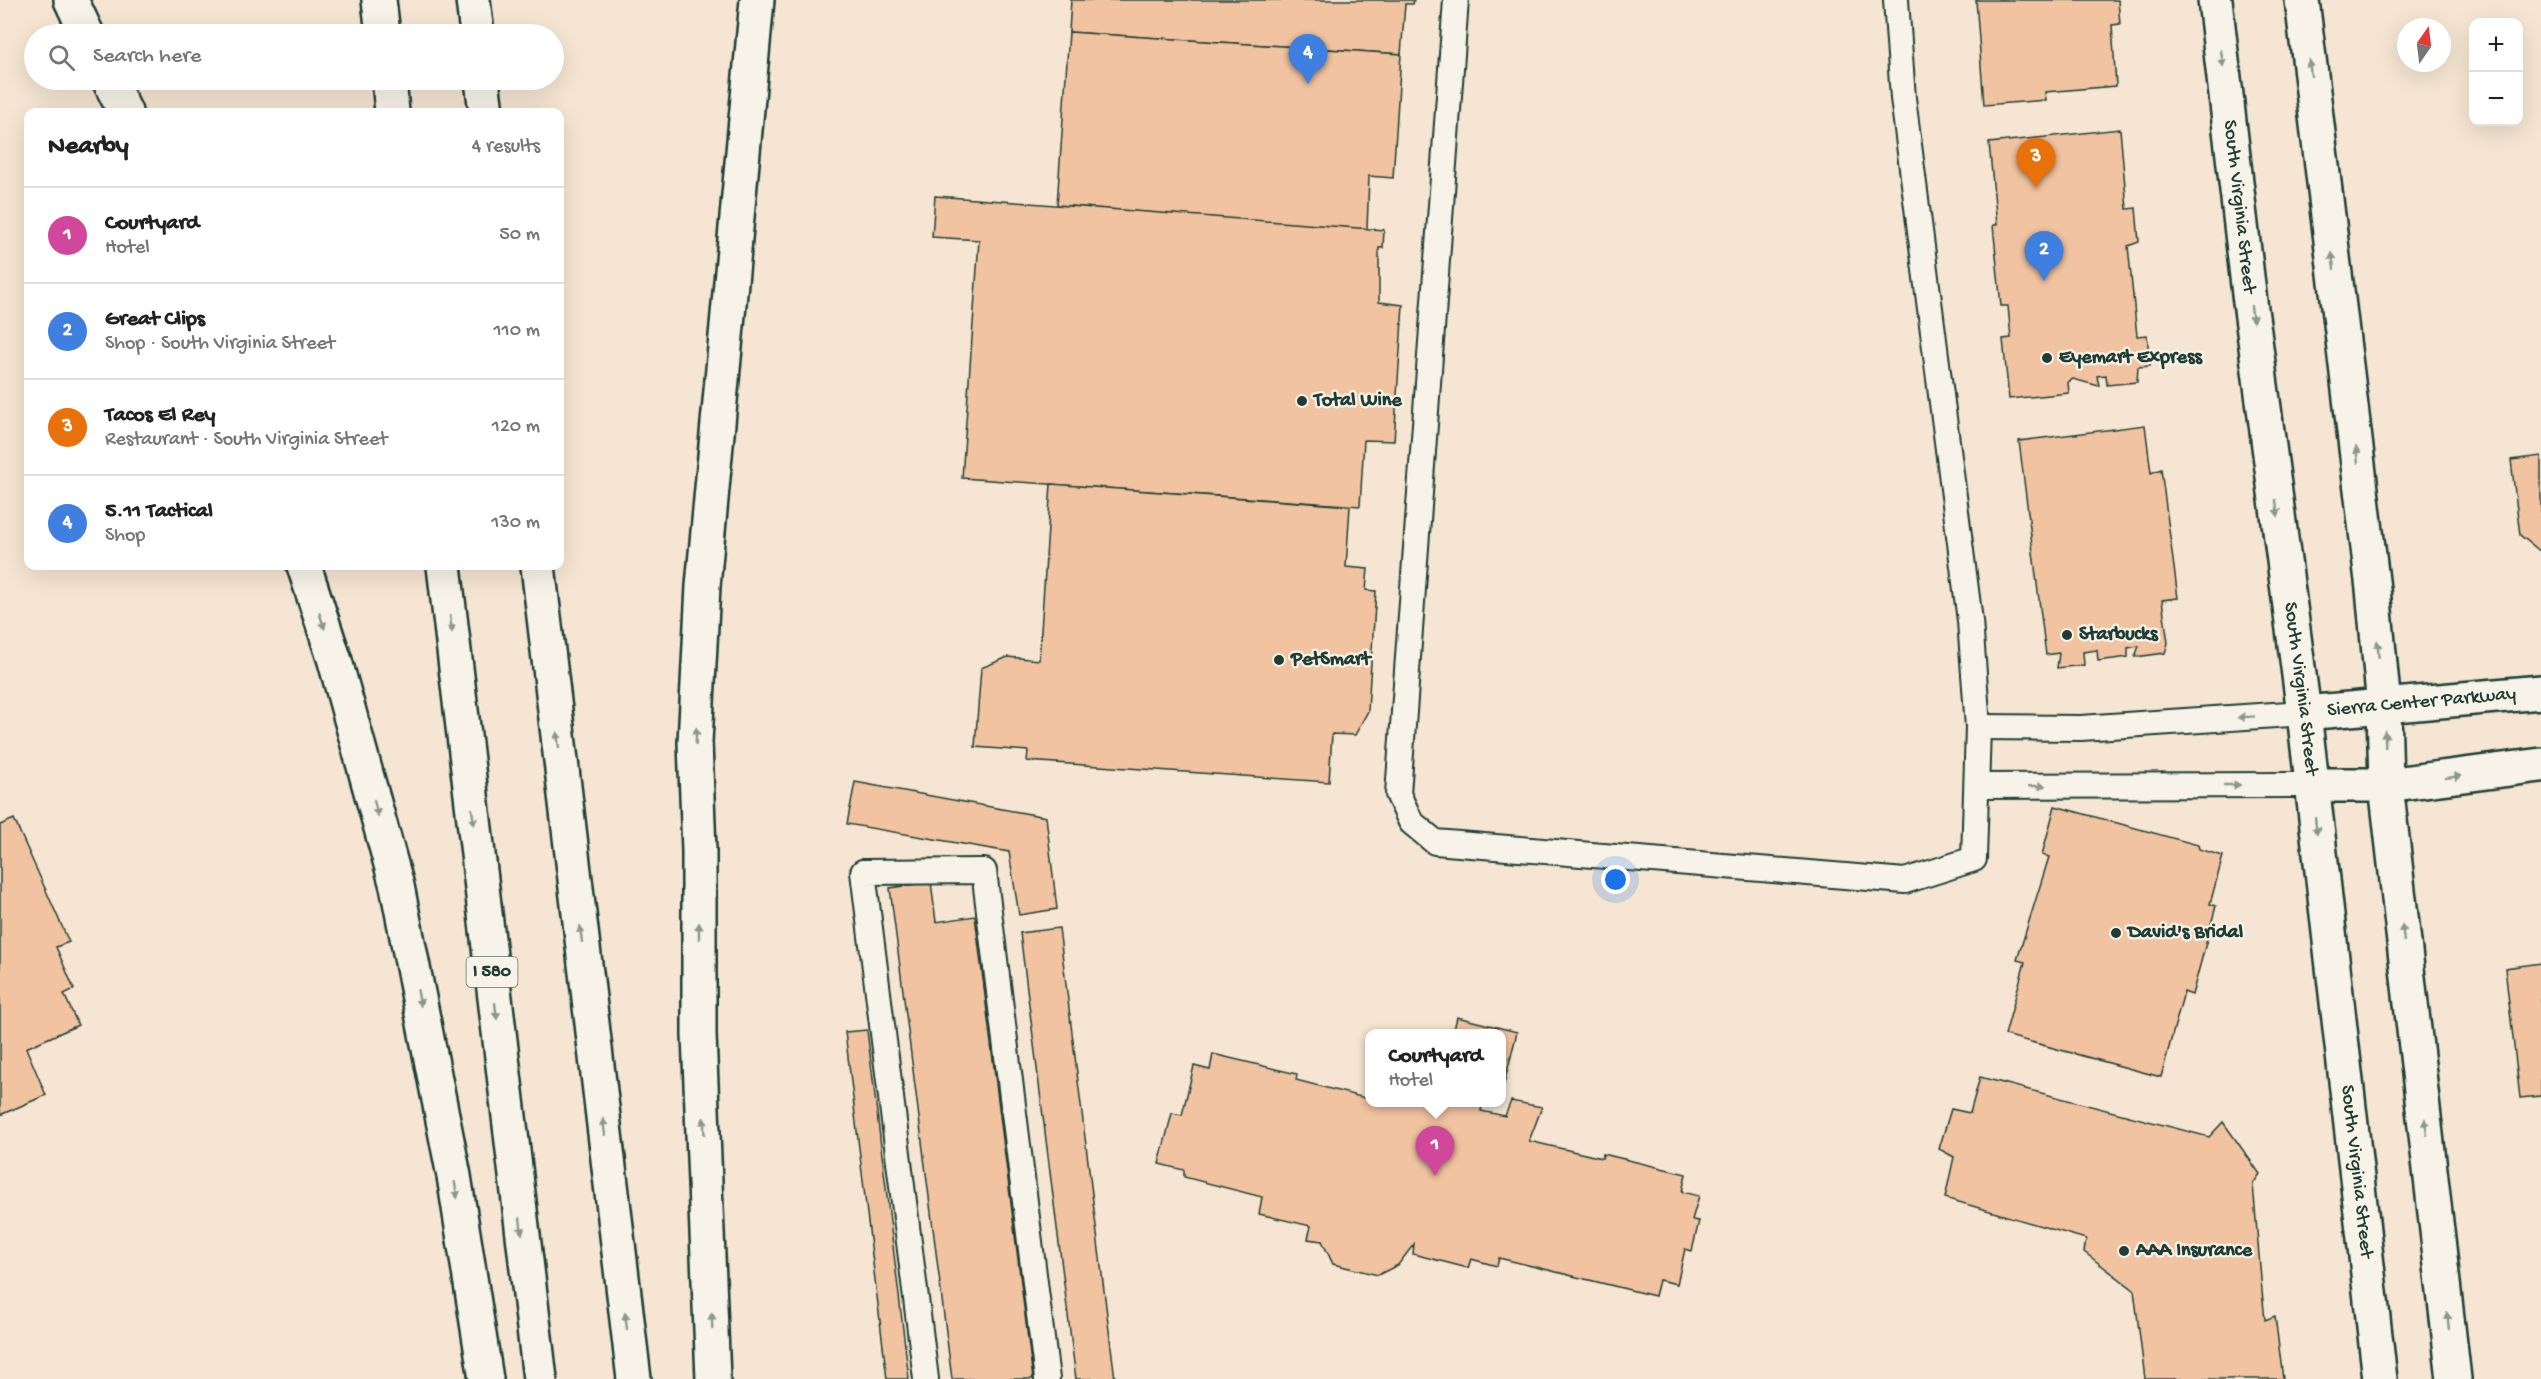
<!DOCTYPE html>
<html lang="en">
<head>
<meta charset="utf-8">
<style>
	:root { --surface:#fff; --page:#f6f6f6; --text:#222; --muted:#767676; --line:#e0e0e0; --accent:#1f3d34 }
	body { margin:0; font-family:"Gochi Hand",sans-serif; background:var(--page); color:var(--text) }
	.controls { position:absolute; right:18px; top:18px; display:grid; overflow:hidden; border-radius:12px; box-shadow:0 6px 24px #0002 }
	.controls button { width:54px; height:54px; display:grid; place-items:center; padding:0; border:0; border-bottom:2px solid var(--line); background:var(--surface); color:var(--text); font:30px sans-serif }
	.compass { position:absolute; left:2397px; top:18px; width:54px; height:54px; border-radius:50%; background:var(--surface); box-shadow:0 6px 24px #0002; rotate:14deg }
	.you { position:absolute; left:1616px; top:880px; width:21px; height:21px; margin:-15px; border:4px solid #fff; border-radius:50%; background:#1a73e8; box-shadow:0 0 0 9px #1a73e833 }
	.badge { display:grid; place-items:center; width:39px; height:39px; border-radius:50%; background:var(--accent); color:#fff; font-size:20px; font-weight:700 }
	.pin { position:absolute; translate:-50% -50px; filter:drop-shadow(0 2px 3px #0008) }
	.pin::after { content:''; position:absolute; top:32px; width:21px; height:18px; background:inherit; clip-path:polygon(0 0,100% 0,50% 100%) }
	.popup { position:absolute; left:1365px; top:1029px; width:141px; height:78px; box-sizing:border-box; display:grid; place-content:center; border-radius:12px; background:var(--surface); filter:drop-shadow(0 2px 4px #0005); font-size:20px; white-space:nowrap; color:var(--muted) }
	.popup b { font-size:22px; color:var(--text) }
	.popup::after { content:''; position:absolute; left:50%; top:100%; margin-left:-12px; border:12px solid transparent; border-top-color:var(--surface) }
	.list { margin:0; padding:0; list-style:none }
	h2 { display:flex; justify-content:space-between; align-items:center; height:78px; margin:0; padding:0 24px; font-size:26px }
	h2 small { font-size:20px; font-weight:400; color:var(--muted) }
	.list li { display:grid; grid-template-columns:39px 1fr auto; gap:18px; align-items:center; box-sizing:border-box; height:96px; padding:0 24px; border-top:2px solid var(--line) }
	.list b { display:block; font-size:22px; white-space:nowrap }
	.list p { margin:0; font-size:20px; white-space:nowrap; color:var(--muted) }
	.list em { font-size:20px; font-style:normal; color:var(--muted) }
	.icon { flex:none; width:33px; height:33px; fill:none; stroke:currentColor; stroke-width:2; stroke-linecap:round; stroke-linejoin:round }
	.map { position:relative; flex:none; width:2541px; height:1379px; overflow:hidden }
	.search { position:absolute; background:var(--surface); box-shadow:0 6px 24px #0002; left:24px; top:24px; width:540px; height:66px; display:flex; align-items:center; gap:15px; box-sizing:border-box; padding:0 21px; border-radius:33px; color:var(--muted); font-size:22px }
	.panel { position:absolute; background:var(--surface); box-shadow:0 6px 24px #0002; left:24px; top:108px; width:540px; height:462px; border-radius:12px }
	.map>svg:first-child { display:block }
</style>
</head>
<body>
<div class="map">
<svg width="2541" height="1379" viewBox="0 0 2541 1379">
	<rect width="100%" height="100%" fill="#f5e5d2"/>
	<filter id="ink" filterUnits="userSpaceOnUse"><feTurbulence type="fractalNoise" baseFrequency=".0167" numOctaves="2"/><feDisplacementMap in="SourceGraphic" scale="12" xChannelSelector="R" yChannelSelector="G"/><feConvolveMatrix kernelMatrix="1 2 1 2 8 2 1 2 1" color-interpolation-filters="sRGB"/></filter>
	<g filter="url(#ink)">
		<g fill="#f1c3a0" stroke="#1f3d34" stroke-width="1.5">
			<polygon points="1071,0 1414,0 1413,4 1405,4 1401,54 1069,32"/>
			<polygon points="1976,0 2118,0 2120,24 2112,25 2116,86 2045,92 2046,100 1984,105"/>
			<polygon points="1069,32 1401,54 1393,178 1369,176 1367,230 1057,205"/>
			<polygon points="2120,129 2127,209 2136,208 2139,242 2128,246 2137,336 2147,335 2150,366 2138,367 2137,382 2107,385 2106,375 2097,376 2099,386 2073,379 2068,382 2069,393 2009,399 2003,339 2011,338 2008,306 2001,306 1993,225 1997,225 1989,143"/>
			<polygon points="935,196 1384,230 1383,248 1379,248 1379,302 1403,305 1394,441 1364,440 1360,506 962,478 979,240 932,237"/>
			<polygon points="2145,425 2151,473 2161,469 2178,598 2162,600 2168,643 2165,653 2135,657 2139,646 2128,648 2128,657 2098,661 2097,650 2083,652 2084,665 2057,668 2059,653 2046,655 2019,441"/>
			<polygon points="2541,456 2541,552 2520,535 2511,460"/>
			<polygon points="1051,484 1350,506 1346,567 1368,569 1366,590 1376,591 1369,693 1368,711 1355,735 1332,734 1329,782 1027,761 1028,751 975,747 981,668 1008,657 1039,660"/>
			<polygon points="855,782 1046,817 1057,909 1019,915 1009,852 847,824"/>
			<polygon points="2055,806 2198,845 2199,849 2223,856 2210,904 2216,906 2192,995 2184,992 2161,1077 2005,1035 2025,962 2017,960 2049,857 2042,855"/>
			<polygon points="14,819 69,942 56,947 74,989 64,994 78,1025 26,1048 46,1095 0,1115 0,825"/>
			<polygon points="931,882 936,922 975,916 1033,1379 952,1379 890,888"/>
			<polygon points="1059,928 1115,1379 1076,1379 1020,933"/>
			<polygon points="2541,963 2541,1096 2520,1098 2505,968"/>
			<polygon points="1457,1017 1517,1032 1502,1092 1501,1034 1453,1034"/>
			<polygon points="867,1030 909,1379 887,1379 845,1032"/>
			<polygon points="1213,1054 1297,1074 1296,1080 1369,1099 1369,1102 1483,1102 1481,1111 1505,1116 1511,1101 1542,1107 1529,1141 1602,1158 1603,1154 1686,1174 1682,1192 1699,1196 1692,1220 1699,1221 1692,1251 1685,1249 1677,1284 1659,1280 1655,1296 1499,1258 1497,1266 1471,1259 1468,1268 1413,1254 1414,1244 1398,1265 1378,1275 1333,1264 1322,1241 1308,1239 1311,1226 1259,1214 1262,1197 1184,1177 1184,1170 1159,1164 1172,1113 1182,1115 1194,1066 1210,1070"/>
			<polygon points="1980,1077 2209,1137 2223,1122 2260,1174 2253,1184 2262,1291 2265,1320 2275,1316 2283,1379 2145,1379 2134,1290 2084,1252 2086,1239 1945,1198 1954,1157 1939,1149 1951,1109 1970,1113"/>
		</g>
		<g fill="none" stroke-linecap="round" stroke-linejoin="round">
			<g stroke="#1f3d34" stroke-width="28">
				<g id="service">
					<polyline points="1456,0 1398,794 1411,822 1435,842 1905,881 1974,859 1978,727 1970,621 1903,98 1896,0"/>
					<polyline points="1978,727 2081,728 2304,713"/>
					<polyline points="1978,786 2311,785"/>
					<polyline points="926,1379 863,872 984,871 1047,1379"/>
				</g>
			</g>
			<g stroke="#1f3d34" stroke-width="38">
				<g id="tertiary">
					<path id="s1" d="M 2304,713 L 2541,692"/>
					<polyline points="2311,785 2386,785 2541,765"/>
				</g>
			</g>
			<g stroke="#1f3d34" stroke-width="38">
				<g id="primary">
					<path id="s2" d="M 2215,0 L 2249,294 L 2304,713 L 2380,1379"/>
					<polyline points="2302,0 2373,589 2384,707 2386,785 2454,1379"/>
				</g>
			</g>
			<g stroke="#1f3d34" stroke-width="38">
				<g id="motorway">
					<polyline points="71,0 87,34"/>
					<polyline points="379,0 383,34"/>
					<polyline points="473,0 477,34"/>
					<polyline points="109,80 125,112"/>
					<polyline points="389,80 392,112"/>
					<polyline points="482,80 486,112"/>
					<polyline points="304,566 335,661 397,886 454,1176 486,1379"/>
					<polyline points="444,566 540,1379"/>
					<polyline points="538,566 634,1379"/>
					<polyline points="713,1379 699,1035 699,851 695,742 703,586 757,0"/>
				</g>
			</g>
			<use href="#service" stroke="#f7f3e8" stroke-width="24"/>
			<use href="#tertiary" stroke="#f7f3e8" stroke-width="33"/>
			<use href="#primary" stroke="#f7f3e8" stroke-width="33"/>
			<use href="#motorway" stroke="#f7f3e8" stroke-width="33"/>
		</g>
		<defs><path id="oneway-solid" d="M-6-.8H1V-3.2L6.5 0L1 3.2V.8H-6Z" transform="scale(1.5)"/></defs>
		<g fill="#8b988e">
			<use href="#oneway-solid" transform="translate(2222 58) rotate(83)"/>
			<use href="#oneway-solid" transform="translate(2310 68) rotate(-97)"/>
			<use href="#oneway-solid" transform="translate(2333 261) rotate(-97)"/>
			<use href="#oneway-solid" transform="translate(2252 314) rotate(82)"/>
			<use href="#oneway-solid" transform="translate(2357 455) rotate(-97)"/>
			<use href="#oneway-solid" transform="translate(2277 508) rotate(82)"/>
			<use href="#oneway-solid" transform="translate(322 621) rotate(72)"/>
			<use href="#oneway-solid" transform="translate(451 624) rotate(83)"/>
			<use href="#oneway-solid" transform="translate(2378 649) rotate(-95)"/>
			<use href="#oneway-solid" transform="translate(2246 717) rotate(176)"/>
			<use href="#oneway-solid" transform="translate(696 736) rotate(-88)"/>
			<use href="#oneway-solid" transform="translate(2385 739) rotate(-92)"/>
			<use href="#oneway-solid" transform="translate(558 740) rotate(-97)"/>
			<use href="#oneway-solid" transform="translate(2453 777) rotate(-7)"/>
			<use href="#oneway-solid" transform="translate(2232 785)"/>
			<use href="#oneway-solid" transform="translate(2037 786) rotate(-1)"/>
			<use href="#oneway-solid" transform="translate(376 808) rotate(75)"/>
			<use href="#oneway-solid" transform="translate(473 817) rotate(83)"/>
			<use href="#oneway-solid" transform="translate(2316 826) rotate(83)"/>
			<use href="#oneway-solid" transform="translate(699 931) rotate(-90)"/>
			<use href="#oneway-solid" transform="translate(2403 933) rotate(-96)"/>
			<use href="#oneway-solid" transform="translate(581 934) rotate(-97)"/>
			<use href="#oneway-solid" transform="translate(419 998) rotate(79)"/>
			<use href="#oneway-solid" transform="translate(496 1011) rotate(83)"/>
			<use href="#oneway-solid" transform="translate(704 1126) rotate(-93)"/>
			<use href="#oneway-solid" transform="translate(604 1127) rotate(-97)"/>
			<use href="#oneway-solid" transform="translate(2426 1127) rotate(-97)"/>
			<use href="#oneway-solid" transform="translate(456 1190) rotate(81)"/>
			<use href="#oneway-solid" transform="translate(521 1226) rotate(83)"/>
			<use href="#oneway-solid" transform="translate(626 1321) rotate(-97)"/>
			<use href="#oneway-solid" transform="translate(712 1321) rotate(-92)"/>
			<use href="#oneway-solid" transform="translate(2448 1321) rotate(-97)"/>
		</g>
	</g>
	<g fill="#1f3d34" stroke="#f7f3e8" stroke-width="2">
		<circle cx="2047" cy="358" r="6"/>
		<circle cx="1302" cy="401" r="6"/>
		<circle cx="2067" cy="635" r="6"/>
		<circle cx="1279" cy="660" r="6"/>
		<circle cx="2116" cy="933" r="6"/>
		<circle cx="2124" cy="1251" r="6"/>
	</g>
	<g text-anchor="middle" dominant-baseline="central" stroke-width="4.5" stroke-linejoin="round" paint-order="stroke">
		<rect fill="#f7f3e8" stroke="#60746a" stroke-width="1.5" x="466.5" y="957" width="51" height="30" rx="4.5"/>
		<g font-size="18" font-weight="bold" fill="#1f3d34">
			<text x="492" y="972">I 580</text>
		</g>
		<g font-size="20" fill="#1f3d34" stroke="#f7f3e8">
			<text stroke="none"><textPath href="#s2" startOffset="208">South Virginia Street</textPath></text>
			<text stroke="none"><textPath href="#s2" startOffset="694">South Virginia Street</textPath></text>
			<text stroke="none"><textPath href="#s1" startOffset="118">Sierra Center Parkway</textPath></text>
			<text stroke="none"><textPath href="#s2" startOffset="1180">South Virginia Street</textPath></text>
		</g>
		<g font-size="20" font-weight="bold" fill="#1f3d34" stroke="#f7f3e8" text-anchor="start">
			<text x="2059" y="358">Eyemart Express</text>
			<text x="1314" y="401">Total Wine</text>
			<text x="2079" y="635">Starbucks</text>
			<text x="1291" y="660">PetSmart</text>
			<text x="2128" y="933">David's Bridal</text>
			<text x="2136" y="1251">AAA Insurance</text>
		</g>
	</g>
</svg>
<div class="controls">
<button>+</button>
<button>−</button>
</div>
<svg class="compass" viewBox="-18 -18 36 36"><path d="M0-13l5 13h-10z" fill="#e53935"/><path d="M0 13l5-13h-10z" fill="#767676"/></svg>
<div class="you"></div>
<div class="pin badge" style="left:1435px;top:1176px;background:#d1479c">1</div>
<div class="popup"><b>Courtyard</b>Hotel</div>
<div class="pin badge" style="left:2044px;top:281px;background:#3f7fe0">2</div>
<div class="pin badge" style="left:2036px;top:188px;background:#e8710a">3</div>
<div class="pin badge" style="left:1308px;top:84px;background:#3f7fe0">4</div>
<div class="search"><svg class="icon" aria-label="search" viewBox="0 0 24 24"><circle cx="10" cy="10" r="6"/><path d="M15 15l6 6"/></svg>Search here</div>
<section class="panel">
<h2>Nearby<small>4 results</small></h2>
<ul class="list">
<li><span class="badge" style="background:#d1479c">1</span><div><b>Courtyard</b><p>Hotel</p></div><em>50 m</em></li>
<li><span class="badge" style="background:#3f7fe0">2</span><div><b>Great Clips</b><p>Shop · South Virginia Street</p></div><em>110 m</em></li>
<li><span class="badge" style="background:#e8710a">3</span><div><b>Tacos El Rey</b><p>Restaurant · South Virginia Street</p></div><em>120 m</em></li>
<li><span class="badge" style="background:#3f7fe0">4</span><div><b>5.11 Tactical</b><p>Shop</p></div><em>130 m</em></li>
</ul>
</section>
</div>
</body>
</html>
